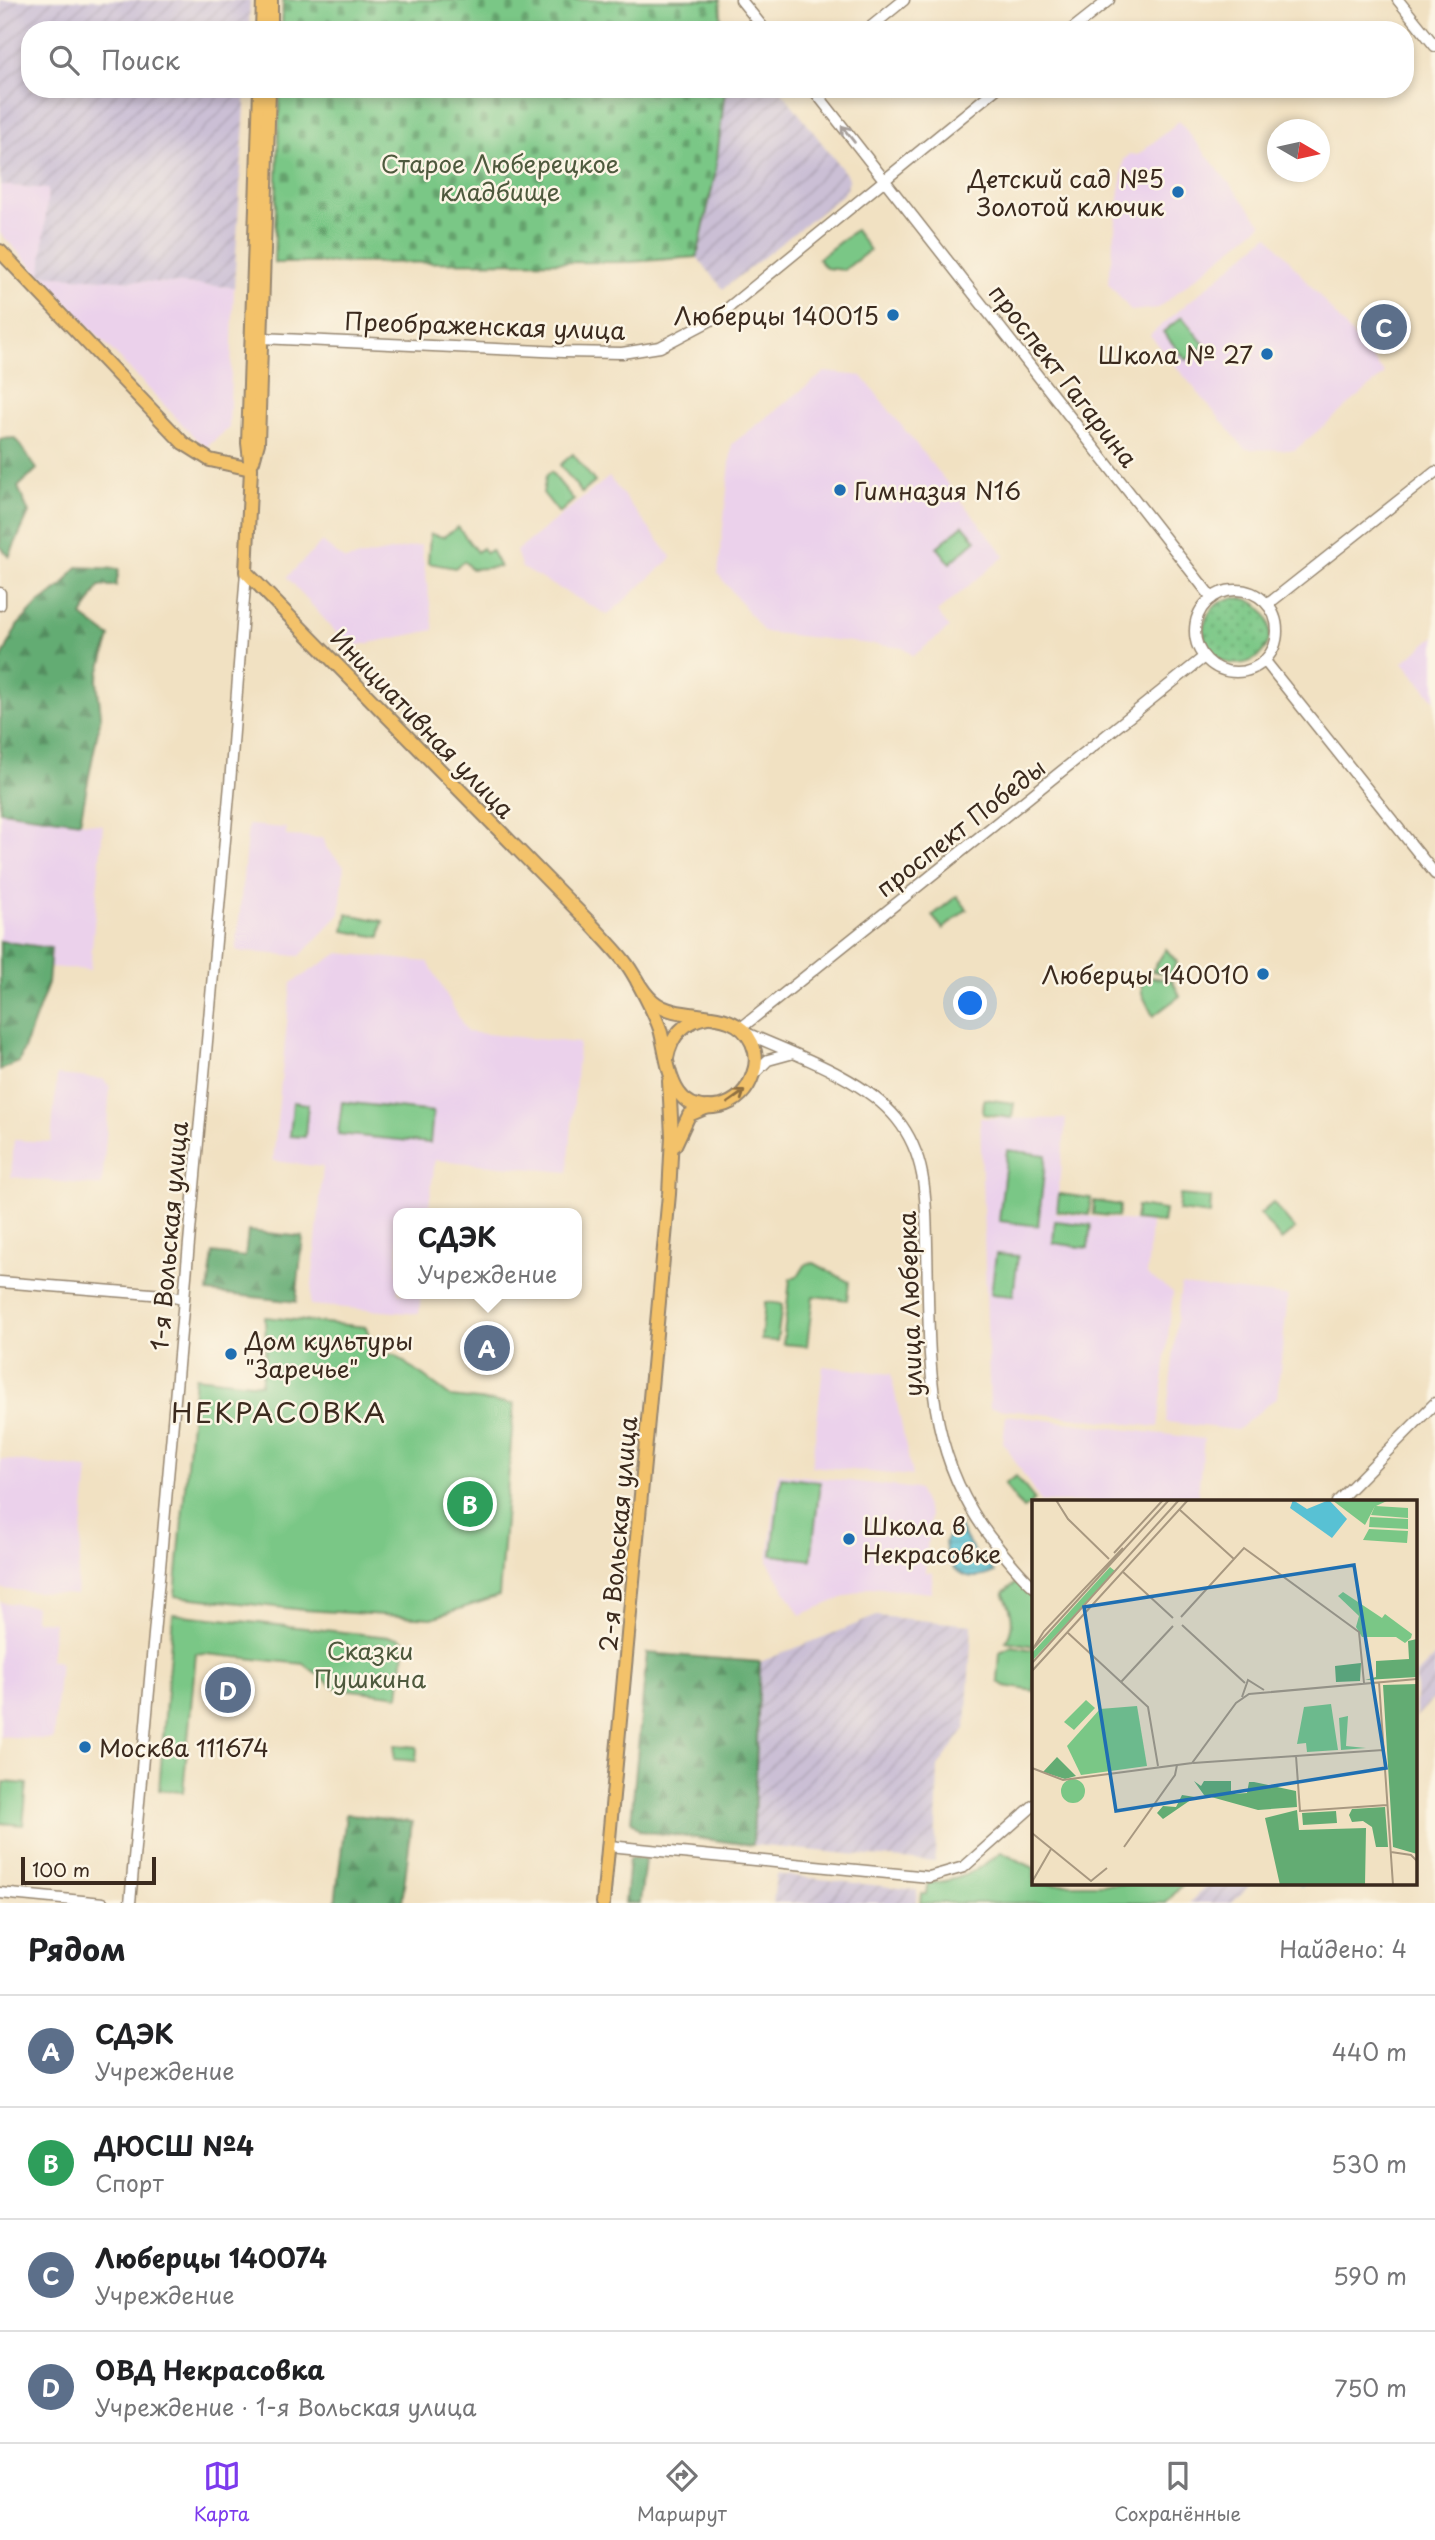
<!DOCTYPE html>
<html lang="ru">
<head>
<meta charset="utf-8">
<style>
	:root { --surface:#fff; --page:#f6f6f6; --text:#202124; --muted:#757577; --line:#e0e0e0; --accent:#7c3aed }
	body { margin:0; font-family:"Playpen Sans",sans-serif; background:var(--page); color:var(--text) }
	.compass { position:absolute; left:1267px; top:119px; width:63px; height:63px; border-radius:50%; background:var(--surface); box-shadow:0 4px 10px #0003; rotate:99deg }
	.scale { position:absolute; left:21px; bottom:18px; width:135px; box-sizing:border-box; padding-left:7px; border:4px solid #3b2a1e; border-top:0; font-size:19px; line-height:24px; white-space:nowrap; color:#3b2a1e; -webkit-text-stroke:5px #fcf5e5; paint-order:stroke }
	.you { position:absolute; left:971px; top:1004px; width:24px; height:24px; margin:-18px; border:5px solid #fff; border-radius:50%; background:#1a73e8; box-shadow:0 0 0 10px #1a73e833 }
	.badge { display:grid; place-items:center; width:46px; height:46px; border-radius:50%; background:var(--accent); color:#fff; font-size:23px; font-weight:700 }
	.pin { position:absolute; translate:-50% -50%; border:4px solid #fff; box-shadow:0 2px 7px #0006 }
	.popup { position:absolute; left:393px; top:1208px; width:189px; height:91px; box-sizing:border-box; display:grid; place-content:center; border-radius:14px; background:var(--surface); filter:drop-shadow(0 2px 5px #0005); font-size:23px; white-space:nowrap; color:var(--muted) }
	.popup b { font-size:26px; color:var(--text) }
	.popup::after { content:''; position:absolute; left:50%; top:100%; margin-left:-14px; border:14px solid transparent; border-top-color:var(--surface) }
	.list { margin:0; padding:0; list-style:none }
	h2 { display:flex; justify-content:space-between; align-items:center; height:91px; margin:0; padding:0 28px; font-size:30px }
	h2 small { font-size:23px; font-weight:400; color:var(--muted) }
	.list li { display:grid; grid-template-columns:46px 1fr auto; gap:21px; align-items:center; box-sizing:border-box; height:112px; padding:0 28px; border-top:2px solid var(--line) }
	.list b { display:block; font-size:26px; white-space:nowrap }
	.list p { margin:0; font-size:23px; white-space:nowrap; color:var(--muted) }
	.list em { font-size:23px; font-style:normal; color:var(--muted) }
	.icon { flex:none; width:38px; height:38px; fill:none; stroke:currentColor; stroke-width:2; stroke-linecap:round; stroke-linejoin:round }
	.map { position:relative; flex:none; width:1435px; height:1903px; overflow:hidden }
	.search { position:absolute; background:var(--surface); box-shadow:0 4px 10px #0003; left:21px; right:21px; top:21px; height:77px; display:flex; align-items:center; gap:18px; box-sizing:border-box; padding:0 24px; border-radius:28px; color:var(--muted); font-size:26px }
	.sheet { height:539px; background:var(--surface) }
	nav { display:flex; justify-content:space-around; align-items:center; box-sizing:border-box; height:98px; border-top:2px solid var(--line); background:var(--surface); font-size:19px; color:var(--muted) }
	nav a { display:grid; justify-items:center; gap:4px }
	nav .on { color:var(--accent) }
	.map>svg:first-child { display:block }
</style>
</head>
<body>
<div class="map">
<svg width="1435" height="1903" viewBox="0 0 1435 1903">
	<defs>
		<pattern id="industrial-furrows" width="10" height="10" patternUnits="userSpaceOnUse" patternTransform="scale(1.75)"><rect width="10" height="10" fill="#cbbfd5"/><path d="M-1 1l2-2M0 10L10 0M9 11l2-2" fill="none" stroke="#afa4b6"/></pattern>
		<pattern id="grass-dots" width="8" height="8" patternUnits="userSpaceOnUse" patternTransform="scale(1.75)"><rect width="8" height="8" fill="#7ac786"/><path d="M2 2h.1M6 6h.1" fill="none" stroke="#65a26d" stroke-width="1.8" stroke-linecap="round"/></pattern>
		<pattern id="forest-firs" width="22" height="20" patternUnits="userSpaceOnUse" patternTransform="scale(1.75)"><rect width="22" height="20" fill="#63ac73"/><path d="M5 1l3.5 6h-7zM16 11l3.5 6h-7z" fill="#538c5e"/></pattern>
		<pattern id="cemetery-stones" width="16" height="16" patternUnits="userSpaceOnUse" patternTransform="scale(1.75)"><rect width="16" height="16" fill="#7ac786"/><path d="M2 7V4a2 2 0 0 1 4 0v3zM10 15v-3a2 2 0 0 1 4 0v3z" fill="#65a26d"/></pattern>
		<pattern id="water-rules" width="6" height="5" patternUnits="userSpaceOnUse" patternTransform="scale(1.75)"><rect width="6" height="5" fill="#58c1d4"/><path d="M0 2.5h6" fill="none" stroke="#4a9dab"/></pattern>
	</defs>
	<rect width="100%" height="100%" fill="#fcf5e5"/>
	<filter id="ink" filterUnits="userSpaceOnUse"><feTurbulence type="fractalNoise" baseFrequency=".0143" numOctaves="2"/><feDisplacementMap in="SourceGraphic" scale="14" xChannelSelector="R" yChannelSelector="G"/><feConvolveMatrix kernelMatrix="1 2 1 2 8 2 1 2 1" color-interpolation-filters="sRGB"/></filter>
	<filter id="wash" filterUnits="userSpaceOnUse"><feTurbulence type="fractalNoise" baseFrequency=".00686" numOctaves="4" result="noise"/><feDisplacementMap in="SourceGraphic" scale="28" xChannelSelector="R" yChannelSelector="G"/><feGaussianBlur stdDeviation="1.57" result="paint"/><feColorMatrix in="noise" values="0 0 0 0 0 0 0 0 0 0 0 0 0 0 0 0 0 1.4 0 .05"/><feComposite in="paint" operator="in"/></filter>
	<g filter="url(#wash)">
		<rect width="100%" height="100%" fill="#f1e1c2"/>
		<g fill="#ebd1eb">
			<polygon points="1179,121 1262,224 1158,308 1131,311 1108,283 1124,159 1131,154 1138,155"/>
			<polygon points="0,185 48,189 42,275 234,287 229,428 205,448 0,233"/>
			<polygon points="1268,235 1385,374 1295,450 1245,449 1150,335"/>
			<polygon points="825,372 862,376 1005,556 937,612 949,628 913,656 904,648 764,632 718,574 732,444"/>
			<polygon points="609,477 672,558 608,615 522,568 516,551"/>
			<polygon points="322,542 345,560 421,545 434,630 349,647 287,577"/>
			<polygon points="1435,636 1435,701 1403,662"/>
			<polygon points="0,811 103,825 90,970 49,967 51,948 0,941"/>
			<polygon points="248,825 286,828 286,836 323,838 327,849 344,866 340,914 300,956 236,951"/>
			<polygon points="339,953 428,962 467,1032 579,1043 568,1172 435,1160 428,1213 398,1213 398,1294 421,1294 419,1314 310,1305 323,1167 273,1161 291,983"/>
			<polygon points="57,1075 103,1079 110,1087 102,1186 11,1177 14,1140 51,1142"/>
			<polygon points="980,1118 1066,1119 1056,1213 1151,1223 1147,1275 1173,1292 1158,1427 990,1408"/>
			<polygon points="1181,1285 1288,1296 1277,1397 1237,1430 1166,1422"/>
			<polygon points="823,1366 891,1374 912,1476 812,1466"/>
			<polygon points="1006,1415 1204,1439 1197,1502 1041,1502 1003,1442"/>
			<polygon points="0,1459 88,1469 76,1595 0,1589"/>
			<polygon points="778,1473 918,1489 930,1516 925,1572 933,1573 931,1593 870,1587 800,1615 768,1562"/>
			<polygon points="0,1602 35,1606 34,1620 54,1622 50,1660 60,1662 53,1740 0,1736"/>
		</g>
		<g fill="url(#industrial-furrows)">
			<polygon points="0,0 250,0 249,30 30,30 30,89 246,89 234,287 41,275 48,189 0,185"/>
			<polygon points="725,89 780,89 849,178 847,189 841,196 723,289 697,257 715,174"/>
			<polygon points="877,1616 972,1625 966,1727 938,1767 935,1862 753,1845 760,1662"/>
			<polygon points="1435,1656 1435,1697 1416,1717 1416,1675"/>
			<polygon points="776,1874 917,1890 916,1903 773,1903"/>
			<polygon points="1208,1884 1251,1884 1232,1903 1189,1903"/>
		</g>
		<circle fill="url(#grass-dots)" stroke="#5a7852" stroke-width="2" cx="1237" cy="631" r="33"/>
		<g fill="url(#forest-firs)" stroke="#4f6b48" stroke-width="2">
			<polygon points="15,438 37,469 18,487 29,513 9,557 0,546 0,439"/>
			<polygon points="77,567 119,569 116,586 99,586 82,616 110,637 97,681 101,715 80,822 0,811 0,662 17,626 39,603 61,587"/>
			<polygon points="0,941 51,948 48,984 19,1062 0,1070"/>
			<polygon points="248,1231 303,1237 296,1302 208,1292 213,1253 245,1257"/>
			<polygon points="647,1653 760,1662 753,1845 640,1831 631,1821"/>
			<polygon points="346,1814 412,1822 402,1903 335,1903"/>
			<polygon points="629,1858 645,1859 640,1903 625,1903"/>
		</g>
		<g fill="url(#cemetery-stones)" stroke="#5a7852" stroke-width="2">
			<polygon points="283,0 720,0 722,30 282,30"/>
			<polygon points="280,89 725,89 715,174 697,257 630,262 274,263"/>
		</g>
		<g fill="#7ac786" stroke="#5a7852" stroke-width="2">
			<polygon points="855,230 870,250 844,270 826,268 818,259"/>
			<polygon points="1182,317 1205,345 1186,360 1163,332"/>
			<polygon points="573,454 595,482 582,493 560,465"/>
			<polygon points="551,472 574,500 559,513 543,493 546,476"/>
			<polygon points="963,525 976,540 950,563 937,547"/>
			<polygon points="458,527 477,552 482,548 486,553 491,550 500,567 471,569 464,561 455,568 428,563 430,534 443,537"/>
			<polygon points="957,896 967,909 943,929 932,916"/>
			<polygon points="347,914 383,921 380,937 344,931"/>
			<polygon points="1166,949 1177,962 1170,975 1152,971"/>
			<polygon points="1141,976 1172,980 1180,996 1153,1016 1142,994"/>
			<polygon points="984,1099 1014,1103 1012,1118 983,1114"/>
			<polygon points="293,1102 308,1104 305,1137 290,1136"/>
			<polygon points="342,1102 433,1112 430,1143 338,1134"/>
			<polygon points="1007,1150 1046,1155 1038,1226 999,1221"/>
			<polygon points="1059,1194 1091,1198 1089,1215 1057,1211"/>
			<polygon points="1180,1195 1211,1198 1210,1215 1178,1211"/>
			<polygon points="1094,1201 1120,1205 1118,1217 1093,1214"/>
			<polygon points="1273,1203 1295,1229 1281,1240 1260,1214"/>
			<polygon points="1137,1206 1165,1210 1163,1223 1135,1220"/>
			<polygon points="1055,1221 1091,1225 1088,1248 1053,1243"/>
			<polygon points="996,1254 1018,1256 1013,1296 991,1294"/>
			<polygon points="814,1263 849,1282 847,1300 813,1296 807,1346 783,1344 790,1279 799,1275 806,1264"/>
			<polygon points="765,1302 782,1304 777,1341 761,1340"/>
			<polygon points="265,1317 366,1327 375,1353 395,1355 451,1397 514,1404 499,1596 432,1618 304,1610 175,1596 195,1377 261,1384 266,1346"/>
			<polygon points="1016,1476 1035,1500 1023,1509 1004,1484"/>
			<polygon points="781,1477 820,1482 811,1560 772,1555"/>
			<path d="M 1017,1582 L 1034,1597 L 1034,1646 L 1006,1641 C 1016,1623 1012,1611 1003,1593 Z"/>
			<polygon points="173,1614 399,1638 405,1642 399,1696 336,1688 304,1664 196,1653 183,1792 159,1790"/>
			<polygon points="1012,1646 1034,1650 1034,1691 1005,1686 998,1682 1000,1652"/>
			<polygon points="395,1745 417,1747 416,1761 394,1759"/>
			<polygon points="4,1782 27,1784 23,1825 0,1823"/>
			<path d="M 1001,1852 L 1034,1868 L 1034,1884 L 1183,1884 L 1166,1903 L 920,1903 L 921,1894 L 926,1894 L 928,1883 C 959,1882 977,1871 1001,1852 Z"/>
		</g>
		<path fill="url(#water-rules)" stroke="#4a7679" stroke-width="2" d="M 957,1522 L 975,1554 L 984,1559 L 994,1572 C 966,1585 947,1571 945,1542 Z"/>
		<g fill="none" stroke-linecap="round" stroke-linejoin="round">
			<polyline stroke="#58c1d4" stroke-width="2.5" points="1301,1885 1303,1884"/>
		</g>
	</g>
	<g filter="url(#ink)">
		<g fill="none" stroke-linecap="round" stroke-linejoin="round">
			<g stroke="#968670" stroke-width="13">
				<g id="minor">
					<polyline points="741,0 765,30"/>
					<polyline points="1398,0 1435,46"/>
					<polyline points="867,30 904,0"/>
					<polyline points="1071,30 1109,0"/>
					<polyline points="813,89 1212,598"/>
					<polyline points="261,338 563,352 622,353 660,347 717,317 996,89"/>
					<circle cx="1236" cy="631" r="41"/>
					<polyline points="0,593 0,605"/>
					<polyline points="1268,604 1435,472"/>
					<polyline points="1265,661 1435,874"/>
					<polyline points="741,1028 1204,657"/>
					<path d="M 746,1033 C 794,1054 864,1078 897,1119 C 927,1156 926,1200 927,1245 C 930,1359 922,1460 1002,1552 C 1012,1564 1022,1577 1034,1587"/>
					<polyline points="754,1074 768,1060 790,1054"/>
					<polyline points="0,1282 164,1295 183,1299"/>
					<polyline points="1337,1502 1435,1403"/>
					<polyline points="609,1846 929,1877 964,1867 1034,1805"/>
					<polyline points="0,1893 103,1903"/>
					<polyline points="130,1903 230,784 246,572"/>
				</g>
			</g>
			<g stroke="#968670" stroke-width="16">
				<g id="major">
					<polyline points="262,30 263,0"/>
					<polyline points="271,30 271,0"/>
					<path d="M 260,89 L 248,443 L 251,469 L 246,572 L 589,922 C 601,935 614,948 625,962 C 635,974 640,991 653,1001 C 681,1025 734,1003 752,1043 C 757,1054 757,1064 753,1074 C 748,1090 737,1102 720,1106 C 668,1117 669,1061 660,1029 C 654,1012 645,996 637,981"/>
					<polyline points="0,251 183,443 210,460 251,469"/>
					<polyline points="253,461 258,443 269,89"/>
					<path d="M 667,1058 C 671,1036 684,1021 707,1017"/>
					<polyline points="675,1145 689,1115 708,1107"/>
					<polyline points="603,1903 669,1194 672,1136 669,1081"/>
				</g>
			</g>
			<use href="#minor" stroke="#fff" stroke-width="10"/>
			<use href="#major" stroke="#f3c26a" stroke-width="12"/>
		</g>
		<defs><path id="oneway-shaft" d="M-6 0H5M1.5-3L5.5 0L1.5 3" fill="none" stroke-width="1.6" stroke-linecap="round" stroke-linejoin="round" transform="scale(1.75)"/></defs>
		<use stroke="#a79f9a" href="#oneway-shaft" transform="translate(848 134) rotate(-128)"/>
		<use stroke="#8e6e40" href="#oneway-shaft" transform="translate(736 1097) rotate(-35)"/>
	</g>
	<g fill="#1f6fb2" stroke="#fcf5e5" stroke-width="2.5">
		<circle cx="1178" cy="192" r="7"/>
		<circle cx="893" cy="315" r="7"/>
		<circle cx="1267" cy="354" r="7"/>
		<circle cx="840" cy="490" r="7"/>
		<circle cx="1263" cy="974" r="7"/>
		<circle cx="231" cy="1354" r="7"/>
		<circle cx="849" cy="1539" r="7"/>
		<circle cx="85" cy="1747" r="7"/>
	</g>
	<g text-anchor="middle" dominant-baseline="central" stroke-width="5" stroke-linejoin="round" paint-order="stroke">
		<g font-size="24" fill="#4e593d" stroke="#fcf5e5">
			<text x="500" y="163">Старое Люберецкое<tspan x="500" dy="28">кладбище</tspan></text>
			<text x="370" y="1650">Сказки<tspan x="370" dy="28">Пушкина</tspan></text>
		</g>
		<g font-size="24" fill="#3b2a1e" stroke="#fcf5e5" text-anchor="end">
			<text x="1164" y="178">Детский сад №5<tspan x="1164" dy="28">Золотой ключик</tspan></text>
			<text x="879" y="315">Люберцы 140015</text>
			<text x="1253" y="354">Школа № 27</text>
			<text x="854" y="490" text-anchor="start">Гимназия N16</text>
			<text x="1249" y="974">Люберцы 140010</text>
			<text x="245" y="1340" text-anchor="start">Дом культуры<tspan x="245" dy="28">"Заречье"</tspan></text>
			<text x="863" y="1525" text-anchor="start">Школа в<tspan x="863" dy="28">Некрасовке</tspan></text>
			<text x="99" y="1747" text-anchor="start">Москва 111674</text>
		</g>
		<g font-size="24" fill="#3b2a1e" stroke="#fcf5e5">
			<text transform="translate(485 325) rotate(2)">Преображенская улица</text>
			<text transform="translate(1064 375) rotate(52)">проспект Гагарина</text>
			<text transform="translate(423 723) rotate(46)">Инициативная улица</text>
			<text transform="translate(960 827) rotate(-38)">проспект Победы</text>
			<text transform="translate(168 1236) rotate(-85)">1-я Вольская улица</text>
			<text transform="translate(909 1304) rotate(-92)">улица Люберка</text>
			<text transform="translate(617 1534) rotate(-85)">2-я Вольская улица</text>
		</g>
		<g font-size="28" letter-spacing="2" fill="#3b2a1e" stroke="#fcf5e5">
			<text x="279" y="1411">НЕКРАСОВКА</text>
		</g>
	</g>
	<g transform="translate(1032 1500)">
		<rect width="385" height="385" fill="#f1e1c2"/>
		<path d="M 78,67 L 83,71 L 0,161 L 0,153 Z" fill="#7ac786"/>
		<path d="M 385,139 L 385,177 L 333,180 L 344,177 L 344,161 L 377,159 L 376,141 ZM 329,163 L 328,181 L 304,182 L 303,166 ZM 385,184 L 385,354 L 361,347 L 351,185 ZM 25,257 L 44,276 L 33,279 L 11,272 ZM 162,281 L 169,286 L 172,281 L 199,281 L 199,294 L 215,293 L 217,282 L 222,282 L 264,291 L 265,307 L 226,310 L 172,295 ZM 150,295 L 163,297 L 131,319 L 125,313 L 131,306 L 144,307 ZM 353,307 L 356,347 L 344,347 L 340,327 L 331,321 L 320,322 L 317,315 L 320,309 ZM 265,310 L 267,330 L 334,328 L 333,385 L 248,385 L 233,318 ZM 304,311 L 305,323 L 271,325 L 270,313 Z" fill="#63ac73"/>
		<path d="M 105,206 L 115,266 L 49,275 L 35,246 L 68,209 Z" fill="#7ac786"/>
		<path d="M 300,0 L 357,0 L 344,6 L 376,8 L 376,18 L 339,15 L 343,6 L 333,25 ZM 338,17 L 376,19 L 376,29 L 337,27 ZM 337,29 L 376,31 L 375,43 L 331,40 ZM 311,92 L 350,118 L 353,114 L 380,134 L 379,138 L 373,143 L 364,137 L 330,137 L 324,127 L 327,116 L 306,96 ZM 54,200 L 63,208 L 42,230 L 32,222 ZM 299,204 L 306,250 L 275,252 L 274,243 L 265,244 L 272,207 ZM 316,216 L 314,246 L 334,248 L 309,250 L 307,218 ZM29 291a12 12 0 1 1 24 0a12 12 0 1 1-24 0Z" fill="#7ac786"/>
		<path d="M 261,0 L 275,9 L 297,0 L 315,19 L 300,38 L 258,8 Z" fill="#58c1d4"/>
		<path fill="none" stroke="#a89880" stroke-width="2" d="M 24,0 L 36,19 L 77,59M 148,10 L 202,59M 82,53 L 131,0M 91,72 L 141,118M 149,117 L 212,48 L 327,132 L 332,183M 150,125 L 213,183M 35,132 L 116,207 L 126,266M 2,147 L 12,131 L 91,48M 0,150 L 137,0M 0,163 L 147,0M 0,171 L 156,0M 89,182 L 141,126M 347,182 L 361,385M 210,197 L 216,180 L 232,190M 264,256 L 268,311 L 355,305M 161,263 L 351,250M 0,268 L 31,280 L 160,263 L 204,203 L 217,194 L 385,179M 0,333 L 59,381 L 75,368M 92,347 L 143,275 L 145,265M 359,352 L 379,355 L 385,361M 0,382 L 19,349"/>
		<path fill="#1f6fb2" fill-opacity="0.15" stroke="#1f6fb2" stroke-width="3.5" d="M 322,65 L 354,268 L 84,311 L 52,107 Z"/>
		<rect width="385" height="385" fill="none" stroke="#3b2a1e" stroke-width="3.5"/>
	</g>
</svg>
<svg class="compass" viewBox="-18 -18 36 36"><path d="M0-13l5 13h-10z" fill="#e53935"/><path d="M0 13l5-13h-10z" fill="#757577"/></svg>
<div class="scale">100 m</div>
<div class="you"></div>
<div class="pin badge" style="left:487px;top:1348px;background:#5c6f8a">A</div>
<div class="popup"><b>СДЭК</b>Учреждение</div>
<div class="pin badge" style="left:470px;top:1504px;background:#2e9e5b">B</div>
<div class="pin badge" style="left:1384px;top:327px;background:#5c6f8a">C</div>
<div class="pin badge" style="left:228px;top:1690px;background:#5c6f8a">D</div>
<div class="search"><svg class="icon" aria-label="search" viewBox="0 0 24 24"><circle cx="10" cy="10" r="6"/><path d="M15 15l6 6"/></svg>Поиск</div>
</div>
<section class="sheet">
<h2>Рядом<small>Найдено: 4</small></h2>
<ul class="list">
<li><span class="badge" style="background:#5c6f8a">A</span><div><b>СДЭК</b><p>Учреждение</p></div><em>440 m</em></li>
<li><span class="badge" style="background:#2e9e5b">B</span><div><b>ДЮСШ №4</b><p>Спорт</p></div><em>530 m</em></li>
<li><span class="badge" style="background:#5c6f8a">C</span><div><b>Люберцы 140074</b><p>Учреждение</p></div><em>590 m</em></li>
<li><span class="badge" style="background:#5c6f8a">D</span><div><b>ОВД Некрасовка</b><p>Учреждение · 1-я Вольская улица</p></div><em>750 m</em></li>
</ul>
</section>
<nav>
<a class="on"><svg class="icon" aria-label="map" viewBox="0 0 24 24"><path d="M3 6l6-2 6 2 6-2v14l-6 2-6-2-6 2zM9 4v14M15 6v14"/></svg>Карта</a>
<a><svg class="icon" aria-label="directions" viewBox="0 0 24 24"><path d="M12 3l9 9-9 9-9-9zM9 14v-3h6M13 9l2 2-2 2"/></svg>Маршрут</a>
<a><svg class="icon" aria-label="saved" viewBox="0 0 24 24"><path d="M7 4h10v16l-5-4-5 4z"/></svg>Сохранённые</a>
</nav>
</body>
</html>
